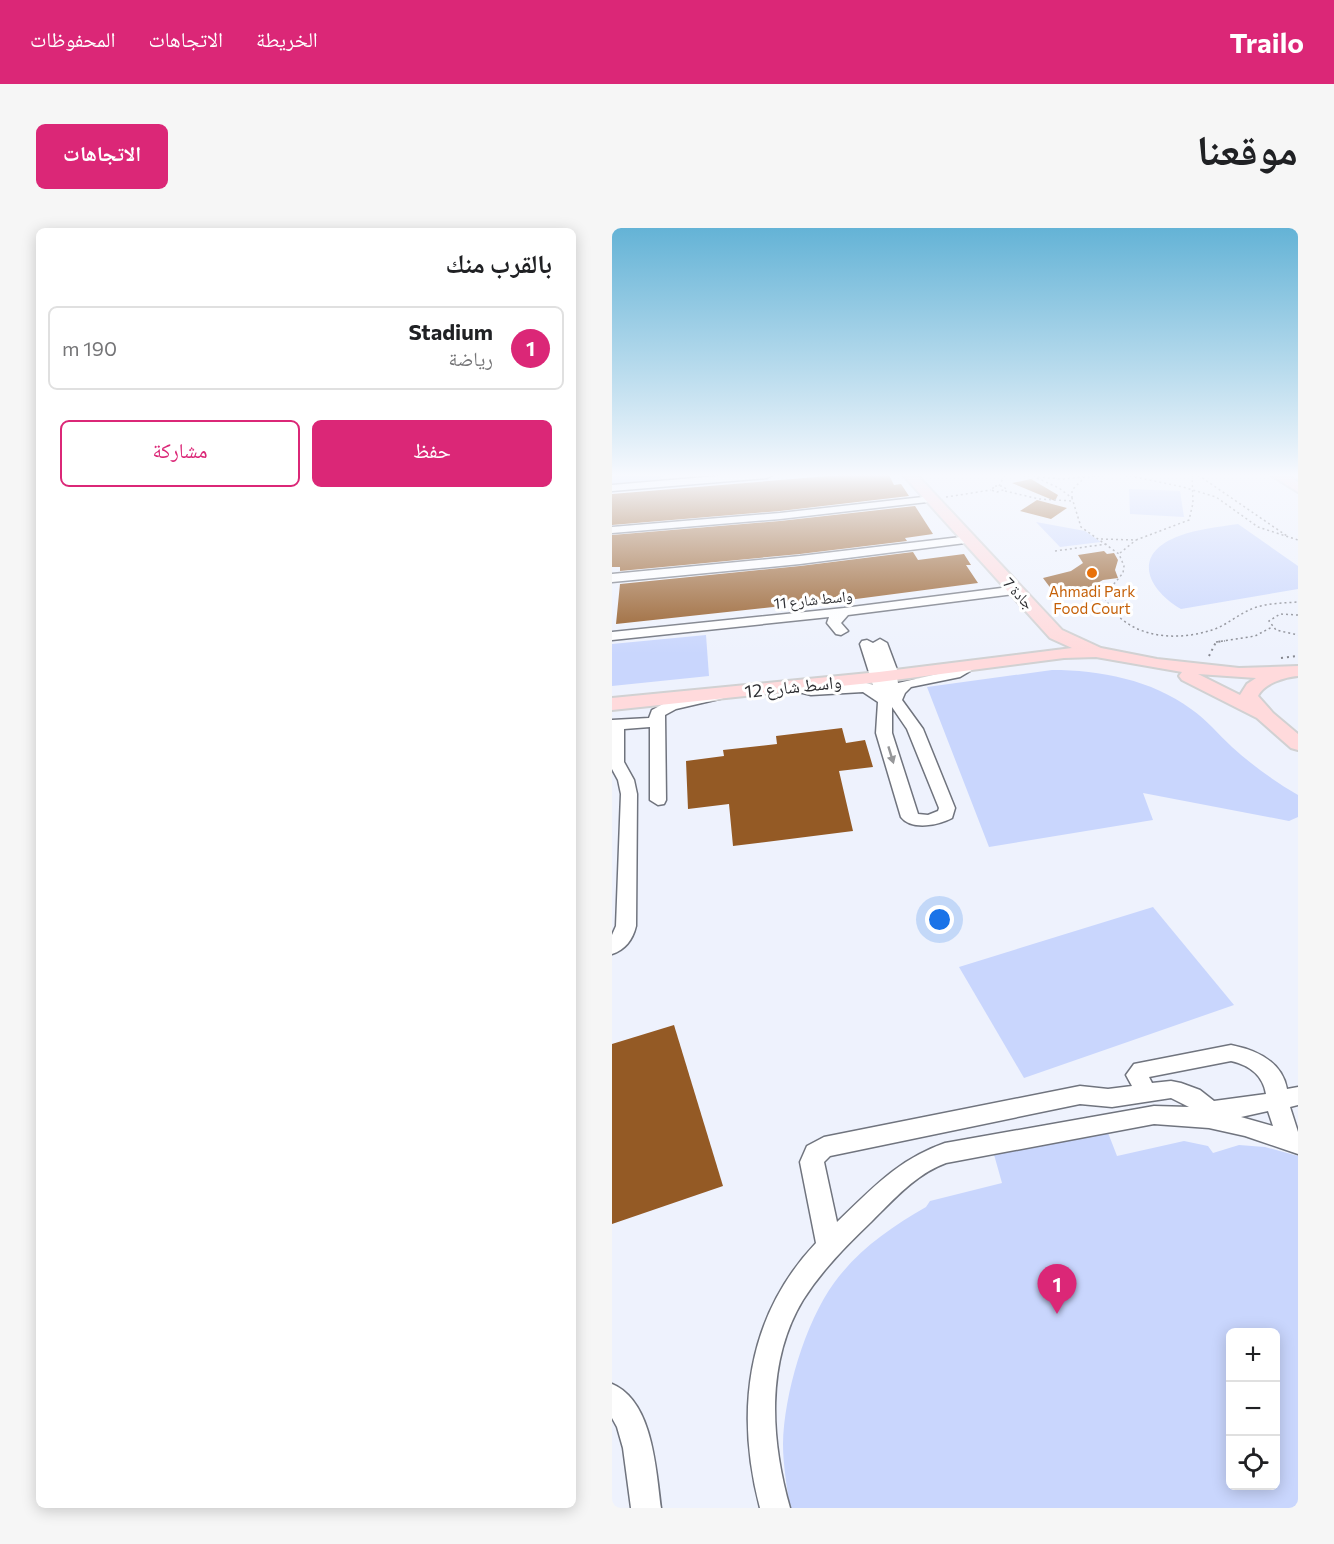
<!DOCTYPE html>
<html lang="ar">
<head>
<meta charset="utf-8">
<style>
	:root { --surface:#fff; --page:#f6f6f6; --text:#202124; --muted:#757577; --line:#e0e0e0; --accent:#db2777 }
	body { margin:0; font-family:Commissioner,"Noto Naskh Arabic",sans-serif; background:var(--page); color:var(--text); direction:rtl }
	.controls { position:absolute; right:18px; bottom:18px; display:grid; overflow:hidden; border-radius:9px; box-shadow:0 3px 15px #0003 }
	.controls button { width:54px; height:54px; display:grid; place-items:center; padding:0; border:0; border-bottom:2px solid var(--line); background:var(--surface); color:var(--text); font:30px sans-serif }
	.you { position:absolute; left:328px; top:692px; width:21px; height:21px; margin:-15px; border:4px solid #fff; border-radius:50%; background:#1a73e8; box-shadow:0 0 0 9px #1a73e833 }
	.badge { display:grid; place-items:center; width:39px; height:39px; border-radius:50%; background:var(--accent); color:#fff; font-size:20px; font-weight:700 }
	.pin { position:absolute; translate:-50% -50px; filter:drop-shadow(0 2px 3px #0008) }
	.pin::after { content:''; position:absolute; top:32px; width:21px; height:18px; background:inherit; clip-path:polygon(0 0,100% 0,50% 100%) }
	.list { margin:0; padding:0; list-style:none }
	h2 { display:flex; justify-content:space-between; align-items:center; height:78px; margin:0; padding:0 24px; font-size:26px }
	h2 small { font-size:20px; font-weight:400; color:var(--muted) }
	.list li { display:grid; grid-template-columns:39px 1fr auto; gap:18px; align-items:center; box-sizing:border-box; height:84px; margin:0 12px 12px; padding:0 12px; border:2px solid var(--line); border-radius:9px }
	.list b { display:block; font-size:22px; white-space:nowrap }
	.list p { margin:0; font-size:20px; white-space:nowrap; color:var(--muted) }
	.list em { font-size:20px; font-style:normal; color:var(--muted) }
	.actions { display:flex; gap:12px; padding:18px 24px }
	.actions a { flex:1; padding:14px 0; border:2px solid var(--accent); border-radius:9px; text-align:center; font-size:21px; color:var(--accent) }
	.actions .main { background:var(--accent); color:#fff }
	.icon { flex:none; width:33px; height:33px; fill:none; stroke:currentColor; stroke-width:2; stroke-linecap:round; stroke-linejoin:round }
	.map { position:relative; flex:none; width:686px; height:1280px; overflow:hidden; direction:ltr; border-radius:9px }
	header { display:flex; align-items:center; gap:36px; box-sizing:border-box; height:84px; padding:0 30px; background:var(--accent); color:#fff }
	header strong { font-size:28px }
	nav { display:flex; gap:33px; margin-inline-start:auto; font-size:21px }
	.intro { display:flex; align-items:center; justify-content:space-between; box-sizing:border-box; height:144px; padding:0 36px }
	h1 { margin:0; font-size:42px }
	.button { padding:15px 27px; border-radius:9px; background:var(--accent); color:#fff; font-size:21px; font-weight:700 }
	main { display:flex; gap:36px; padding:0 36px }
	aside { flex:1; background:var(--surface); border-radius:9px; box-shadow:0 3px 15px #0003 }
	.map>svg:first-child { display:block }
</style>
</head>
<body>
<header>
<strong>Trailo</strong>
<nav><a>الخريطة</a><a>الاتجاهات</a><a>المحفوظات</a></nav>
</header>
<div class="intro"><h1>موقعنا</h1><a class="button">الاتجاهات</a></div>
<main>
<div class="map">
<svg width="686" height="1280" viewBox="0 0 686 1280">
	<rect width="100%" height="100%" fill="#eef2fd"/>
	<g fill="#c9d6fd" fill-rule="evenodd">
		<polygon points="0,247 54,247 38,255 0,257"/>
		<polygon points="517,261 568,263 572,289 518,286"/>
		<polygon points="424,294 473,303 489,314 448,319"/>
		<path d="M 626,296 L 686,338 L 686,361 L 569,381 C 535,361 519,326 567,308 C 586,301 606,299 626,296 Z"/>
		<polygon points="94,407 97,448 0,458 0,416"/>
		<path d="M 440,442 C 488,442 540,452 579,481 C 595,492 606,506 620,519 C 640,537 662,553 686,567 L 686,589 L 677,593 L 531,565 L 541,592 L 377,619 L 315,459 Z"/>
		<polygon points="541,679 622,777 412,850 347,739"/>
		<path d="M 493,897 L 505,928 L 572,913 L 596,918 L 601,925 L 627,917 L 653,919 L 686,928 L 686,1280 L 178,1280 C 175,1259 171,1237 171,1216 C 172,1166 193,1095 222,1055 C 246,1022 279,999 314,979 L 318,973 L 390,955 L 381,923 ZM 618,1104 L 664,1104 L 664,1258 L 618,1258 Z"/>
	</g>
	<g fill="#945a25">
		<polygon points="229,247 277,247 282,257 289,256 297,268 168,283 0,297 0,266"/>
		<polygon points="419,251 446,267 443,273 400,255"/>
		<polygon points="425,272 455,280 439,291 408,283"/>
		<polygon points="303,278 321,306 293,310 295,313 188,326 8,343 8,339 0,339 0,307 168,293"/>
		<polygon points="492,323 495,326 502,325 506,332 503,342 506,350 491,352 474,361 456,364 452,360 440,362 431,350 459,343 471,335 466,327"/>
		<polygon points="301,324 306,332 352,326 359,337 354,337 366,355 183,379 179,377 4,396 8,356 188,338"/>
		<polygon points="230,500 234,515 253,512 261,539 227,543 241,603 121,618 117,576 76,581 74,533 112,528 111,522 165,516 164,508"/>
		<polygon points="62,797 111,958 0,996 0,816"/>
	</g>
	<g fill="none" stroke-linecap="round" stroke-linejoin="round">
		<g stroke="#70747e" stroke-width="3">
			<g id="minor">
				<polygon points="117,247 160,247 155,250 0,263 0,257"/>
				<polygon points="320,268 325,271 324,273 168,291 0,305 0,299 168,285"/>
				<polygon points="357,308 361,310 361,314 188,336 0,354 0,346 188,328"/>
				<polygon points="405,358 411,362 409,365 236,387 229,395 236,403 229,407 224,406 215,395 217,389 0,412 0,404 232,380"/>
				<path d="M 268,411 L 275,415 L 287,447 L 285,450 L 286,455 L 339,443 L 361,433 L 368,437 L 348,449 L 299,459 L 293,465 L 290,472 L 311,501 L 343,580 L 340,590 C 327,597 300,603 289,589 L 264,505 L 266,474 L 251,464 L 199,467 L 174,461 L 172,458 L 179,454 L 199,459 L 254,455 L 261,457 L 248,416 L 250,413 L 255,412 L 261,415 ZM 280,479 L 295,501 L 327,580 L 326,583 L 316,587 L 306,586 L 280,505 Z"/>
				<path d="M 115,461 L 122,465 L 120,468 L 64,481 L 53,487 L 54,572 L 52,576 L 46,577 L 38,572 L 38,499 L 12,501 L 12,534 L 22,552 L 25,566 L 24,698 C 21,711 13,722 0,726 L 0,707 L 4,698 L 9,566 L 6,552 L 0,541 L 0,492 L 37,490 L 40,482 L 53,475 Z"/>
				<path d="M 619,817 C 644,822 670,833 675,861 L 686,859 L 686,877 L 678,879 L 686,904 L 686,926 L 633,908 L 597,900 L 542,896 L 334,935 C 304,946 282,971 260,993 C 234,1018 210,1042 191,1072 C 153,1135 159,1213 178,1280 L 148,1280 C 123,1185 134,1089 204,1015 L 188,934 L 195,918 L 212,909 L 468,858 L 496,861 L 520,858 L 514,847 L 522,836 ZM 619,833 C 637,837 651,847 654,866 L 602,873 L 588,862 L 569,855 L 559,853 L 540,855 L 537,849 ZM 559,870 L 577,879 L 542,878 L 333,915 C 285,932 261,960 225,994 L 212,934 L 218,928 L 468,876 L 500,879 ZM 656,883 L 661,898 L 629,889 Z"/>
				<path d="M 0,1156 C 41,1173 44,1242 49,1280 L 19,1280 L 11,1220 L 5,1199 L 0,1190 Z"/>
			</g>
		</g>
		<g stroke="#d1d1d2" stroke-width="4">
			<g id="major">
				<path d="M 291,247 L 305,247 L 450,402 L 489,420 L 545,431 L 627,440 L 686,438 L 686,448 C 674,449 652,455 646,468 L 661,485 L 686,506 L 686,522 L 679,520 L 645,490 L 570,452 L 567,448 L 570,444 L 484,429 L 452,430 L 267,454 L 0,482 L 0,470 L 267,444 L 460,420 L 438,410 ZM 586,446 L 644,450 L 635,456 L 628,467 Z"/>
				<polygon points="659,247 675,247 686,254 686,264"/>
			</g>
		</g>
		<g stroke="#868890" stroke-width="1.5" stroke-dasharray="2 3" stroke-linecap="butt">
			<polyline points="406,247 450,251 495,247"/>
			<polyline points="513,247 571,259 604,269 646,299 686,312"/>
			<polyline points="586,247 675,308"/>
			<path d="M 425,250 L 447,260 L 460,270 L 469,299 L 507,326 L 512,338 L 511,345 L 492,368 C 511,409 560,415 600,402 C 616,397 628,384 645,379 C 658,375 672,375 686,374"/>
			<polygon points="383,258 391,258 394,261 385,264 379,262"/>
			<polyline points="387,258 393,247"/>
			<polyline points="393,263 427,271 461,273"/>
			<polyline points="334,269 379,262"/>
			<polyline points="460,270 460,262 472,250"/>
			<polyline points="489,311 524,312 577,292 581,275 580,247"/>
			<polyline points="443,323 495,316"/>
			<polyline points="508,325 524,312"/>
			<polyline points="686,387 668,386 657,393 664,402 686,407"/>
			<polyline points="604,414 643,408 660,399"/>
		</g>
		<g stroke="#868890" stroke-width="2" stroke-dasharray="2 4" stroke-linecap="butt">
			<polyline points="597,428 604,414 613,413"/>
			<polyline points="669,430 686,428"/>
		</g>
		<use href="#minor" fill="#fff" fill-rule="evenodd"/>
		<use href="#major" fill="#ffdadc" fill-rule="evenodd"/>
	</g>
	<defs><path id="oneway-solid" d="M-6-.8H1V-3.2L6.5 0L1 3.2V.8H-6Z" transform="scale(1.5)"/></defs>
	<use fill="#969799" href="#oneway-solid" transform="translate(279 527) rotate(73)"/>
	<linearGradient id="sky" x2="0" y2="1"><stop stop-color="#64b3d6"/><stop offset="0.58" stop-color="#f7f9fe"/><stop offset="1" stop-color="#f7f9fe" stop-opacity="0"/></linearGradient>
	<rect width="686" height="426" fill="url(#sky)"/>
	<circle fill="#e8710a" stroke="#fff" stroke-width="2" cx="480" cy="345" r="6"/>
	<g text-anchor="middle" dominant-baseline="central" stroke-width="6" stroke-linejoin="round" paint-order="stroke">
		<g font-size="15" fill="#c56008" stroke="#fff">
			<text x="480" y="363">Ahmadi Park<tspan x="480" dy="17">Food Court</tspan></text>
		</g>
		<g font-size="15" fill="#2e2f33" stroke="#fff">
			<text transform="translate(407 365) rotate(47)">جادة 7</text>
			<text transform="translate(201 371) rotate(-6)">واسط شارع 11</text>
		</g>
		<g font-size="18" fill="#2e2f33" stroke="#fff">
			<text transform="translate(181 458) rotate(-6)">واسط شارع 12</text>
		</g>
	</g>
</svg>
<div class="controls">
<button>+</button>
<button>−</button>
<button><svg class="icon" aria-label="locate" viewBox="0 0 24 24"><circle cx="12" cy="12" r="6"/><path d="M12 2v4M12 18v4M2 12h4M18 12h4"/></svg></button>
</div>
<div class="you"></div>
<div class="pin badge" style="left:445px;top:1086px">1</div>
</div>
<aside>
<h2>بالقرب منك<small></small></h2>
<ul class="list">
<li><span class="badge">1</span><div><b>Stadium</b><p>رياضة</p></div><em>190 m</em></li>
</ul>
<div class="actions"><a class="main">حفظ</a><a>مشاركة</a></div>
</aside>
</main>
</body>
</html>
